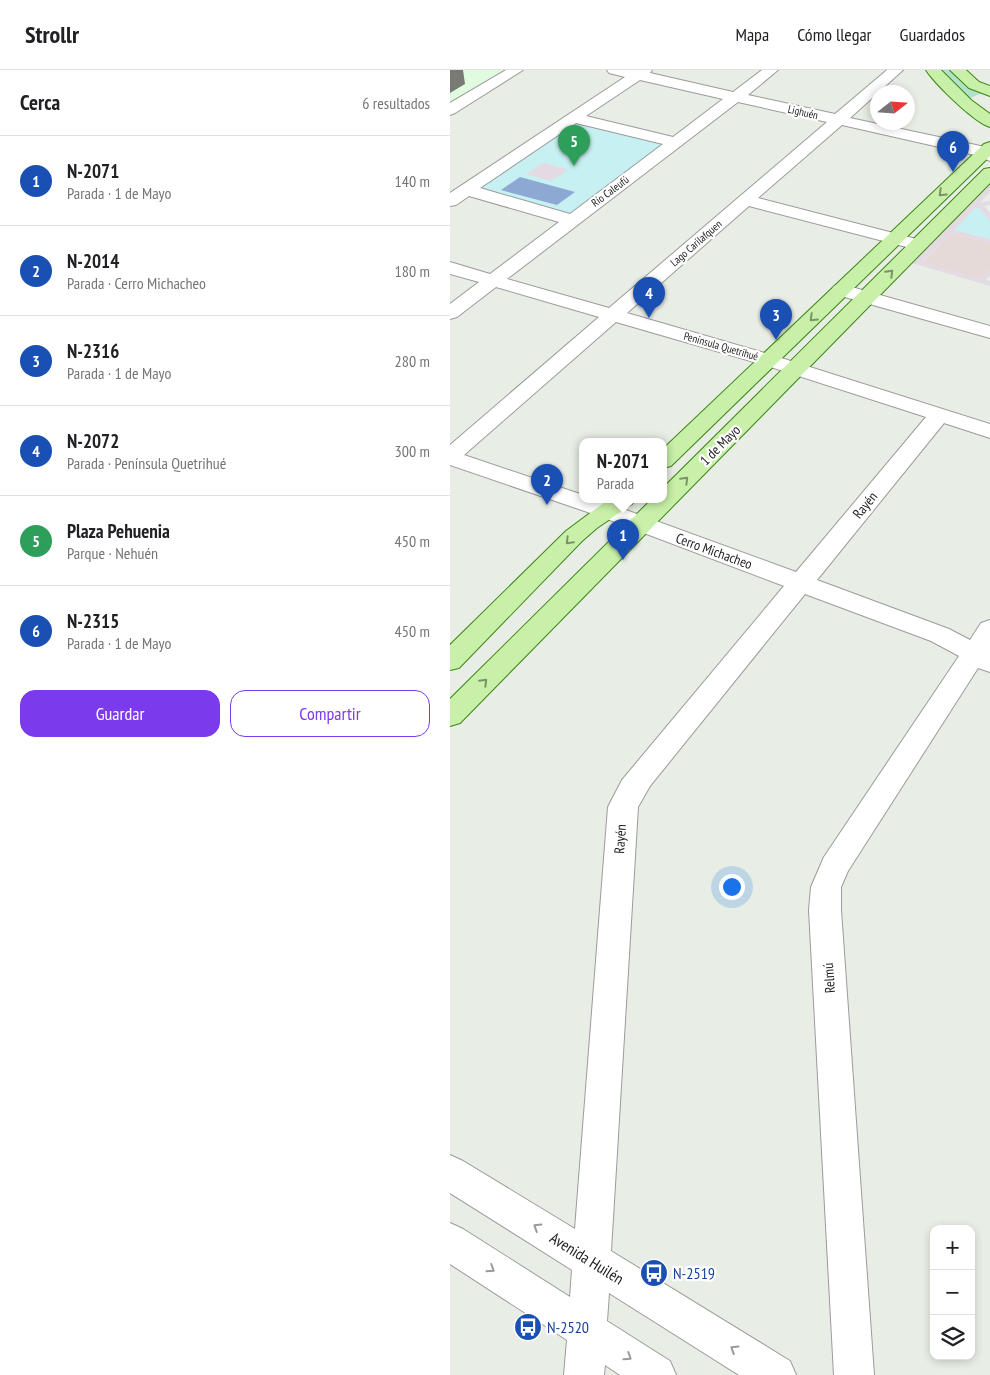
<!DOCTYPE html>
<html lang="es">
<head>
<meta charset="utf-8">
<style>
	:root { --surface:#fff; --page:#f6f6f6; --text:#202124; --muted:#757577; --line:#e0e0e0; --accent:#7c3aed }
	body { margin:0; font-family:"PT Sans Narrow",sans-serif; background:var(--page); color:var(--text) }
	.controls { position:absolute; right:15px; bottom:15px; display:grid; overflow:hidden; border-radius:10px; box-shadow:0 2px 8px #0003 }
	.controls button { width:45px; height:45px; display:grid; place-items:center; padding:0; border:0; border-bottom:1px solid var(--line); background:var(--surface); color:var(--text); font:25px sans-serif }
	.compass { position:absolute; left:420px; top:15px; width:45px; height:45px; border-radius:50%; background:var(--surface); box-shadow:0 2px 8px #0003; rotate:73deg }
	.you { position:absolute; left:281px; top:816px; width:18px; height:18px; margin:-12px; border:4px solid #fff; border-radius:50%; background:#1a73e8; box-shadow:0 0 0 8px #1a73e833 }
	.badge { display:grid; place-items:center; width:32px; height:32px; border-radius:50%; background:var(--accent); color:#fff; font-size:16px; font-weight:700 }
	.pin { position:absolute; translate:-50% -41px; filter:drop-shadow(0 1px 2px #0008) }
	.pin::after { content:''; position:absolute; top:26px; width:18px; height:15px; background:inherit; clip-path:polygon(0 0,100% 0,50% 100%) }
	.popup { position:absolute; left:129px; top:368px; width:88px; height:65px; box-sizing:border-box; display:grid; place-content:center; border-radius:10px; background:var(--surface); filter:drop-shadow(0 1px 4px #0005); font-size:16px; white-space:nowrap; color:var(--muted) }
	.popup b { font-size:19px; color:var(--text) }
	.popup::after { content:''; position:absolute; left:50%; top:100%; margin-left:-10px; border:10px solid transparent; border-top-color:var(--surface) }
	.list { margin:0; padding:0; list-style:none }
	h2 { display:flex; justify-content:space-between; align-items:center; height:65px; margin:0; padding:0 20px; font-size:21px }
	h2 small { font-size:16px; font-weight:400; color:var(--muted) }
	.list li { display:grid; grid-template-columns:32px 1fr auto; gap:15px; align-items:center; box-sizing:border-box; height:90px; padding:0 20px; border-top:1px solid var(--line) }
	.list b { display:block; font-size:19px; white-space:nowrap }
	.list p { margin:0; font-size:16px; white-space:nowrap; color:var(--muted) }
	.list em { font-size:16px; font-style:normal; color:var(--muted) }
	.actions { display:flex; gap:10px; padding:15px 20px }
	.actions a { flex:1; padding:11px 0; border:1px solid var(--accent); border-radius:15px; text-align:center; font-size:18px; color:var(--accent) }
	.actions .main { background:var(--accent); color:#fff }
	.icon { flex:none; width:28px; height:28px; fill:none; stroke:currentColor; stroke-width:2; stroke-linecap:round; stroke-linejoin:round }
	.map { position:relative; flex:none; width:540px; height:1305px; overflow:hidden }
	header { display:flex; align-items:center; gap:30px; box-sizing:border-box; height:70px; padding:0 25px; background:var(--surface); border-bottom:1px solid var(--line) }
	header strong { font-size:24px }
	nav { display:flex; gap:28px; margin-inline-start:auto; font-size:18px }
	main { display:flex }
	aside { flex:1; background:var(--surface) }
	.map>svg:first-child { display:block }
</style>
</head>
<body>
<header>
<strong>Strollr</strong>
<nav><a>Mapa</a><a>Cómo llegar</a><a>Guardados</a></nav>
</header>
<main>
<aside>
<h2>Cerca<small>6 resultados</small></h2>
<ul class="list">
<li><span class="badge" style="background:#1a4fb4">1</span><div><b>N-2071</b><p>Parada · 1 de Mayo</p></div><em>140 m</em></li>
<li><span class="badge" style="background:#1a4fb4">2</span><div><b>N-2014</b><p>Parada · Cerro Michacheo</p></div><em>180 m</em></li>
<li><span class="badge" style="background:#1a4fb4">3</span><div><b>N-2316</b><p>Parada · 1 de Mayo</p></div><em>280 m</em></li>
<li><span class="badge" style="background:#1a4fb4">4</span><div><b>N-2072</b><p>Parada · Península Quetrihué</p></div><em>300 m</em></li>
<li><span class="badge" style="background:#2e9e5b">5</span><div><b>Plaza Pehuenia</b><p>Parque · Nehuén</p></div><em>450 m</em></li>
<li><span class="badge" style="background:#1a4fb4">6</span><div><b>N-2315</b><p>Parada · 1 de Mayo</p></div><em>450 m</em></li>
</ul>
<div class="actions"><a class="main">Guardar</a><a>Compartir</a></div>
</aside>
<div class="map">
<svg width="540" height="1305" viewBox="0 0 540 1305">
	<rect width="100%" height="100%" fill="#e8eee5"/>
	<polygon fill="#e6dad8" points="501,163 540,173 540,199 531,209 472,193"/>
	<polygon fill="#e1fbe1" points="0,0 55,0 0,32"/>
	<polygon fill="#b1e1c9" points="488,0 502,0 532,23 518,29"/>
	<g fill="#c7f0f2">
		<polygon points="127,53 214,73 122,144 118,144 30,120 28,117"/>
		<polygon points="529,138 540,151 540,169 504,160 524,139"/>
	</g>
	<polygon fill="#8da9d3" points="70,107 125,122 107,135 51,120"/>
	<g fill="#e3dae3">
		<polygon points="93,93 113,98 118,100 101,111 76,104"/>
		<polygon points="540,115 540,122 530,133 540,131 540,135 534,136 540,143 540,151 529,138 524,139 504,160 540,169 540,173 501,163 472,192 531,209 540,199 540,205 536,210 540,211 540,216 462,193"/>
	</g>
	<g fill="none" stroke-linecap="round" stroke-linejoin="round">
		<g stroke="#9b9b9b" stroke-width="2">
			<g id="minor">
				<polygon points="56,0 73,0 5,43 0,45 0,33"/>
				<path d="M 157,0 L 202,0 L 200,3 L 283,22 L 312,0 L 328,0 L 298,25 L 385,44 L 437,0 L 453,0 L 400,48 L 540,78 L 540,91 L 529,86 L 392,55 L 308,128 L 474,171 L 477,175 L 474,179 L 468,180 L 299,136 L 177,243 L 325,286 L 540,354 L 540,368 L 494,353 L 367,510 L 499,559 L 520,570 L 531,553 L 540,550 L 540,602 L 528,598 L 398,801 L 391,817 L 391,840 L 424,1305 L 384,1305 L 359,840 L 361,817 L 374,787 L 509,586 L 481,571 L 355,524 L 200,716 L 188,737 L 161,1181 L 340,1291 L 346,1305 L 289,1305 L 159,1223 L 157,1251 L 220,1291 L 226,1305 L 170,1305 L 155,1295 L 154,1305 L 114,1305 L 117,1270 L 0,1194 L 0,1153 L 13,1159 L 120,1227 L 122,1200 L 0,1123 L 0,1085 L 13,1091 L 125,1159 L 158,737 L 172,710 L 334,516 L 149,446 L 0,395 L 0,375 L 149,247 L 46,217 L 7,247 L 0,249 L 0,234 L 29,212 L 0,204 L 0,192 L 40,204 L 109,152 L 19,126 L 6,135 L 0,136 L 0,123 L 175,7 L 159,3 ZM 190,10 L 273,29 L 223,67 L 136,46 ZM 288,32 L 377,52 L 159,238 L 57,209 ZM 126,53 L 213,74 L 120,144 L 30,118 ZM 166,252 L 311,294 L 476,347 L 346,502 L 165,436 L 144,429 L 133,429 L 133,425 L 14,385 Z"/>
				<polygon points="391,214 540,256 540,268 384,224 381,220 384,216"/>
			</g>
		</g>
		<g stroke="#3b8513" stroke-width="2">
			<g id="major">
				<path d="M 476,0 L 491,0 L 521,30 L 540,44 L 540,57 C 525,53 485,14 476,0 Z"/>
				<polygon points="500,0 516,0 529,12 540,16 540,26 519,18"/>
				<polygon points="540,72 540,86 221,396 213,398 213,379 534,74"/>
				<polygon points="540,98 540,113 10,653 0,656 0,629 202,429 213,429 213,418 534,99"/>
				<polygon points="159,429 186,429 182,434 147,458 132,471 9,598 0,600 0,575 116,461"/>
			</g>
		</g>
		<use href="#minor" fill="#fff" fill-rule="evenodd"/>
		<use href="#major" fill="#c8f0a8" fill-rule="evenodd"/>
	</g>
	<polygon fill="#787a73" points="0,0 13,0 15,14 0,23"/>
	<defs><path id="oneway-chevron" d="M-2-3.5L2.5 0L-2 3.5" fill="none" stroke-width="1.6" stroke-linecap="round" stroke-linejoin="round" transform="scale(1.25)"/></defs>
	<g stroke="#7c926a">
		<use href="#oneway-chevron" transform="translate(492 123) rotate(136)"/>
		<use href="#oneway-chevron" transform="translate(440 203) rotate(-45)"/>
		<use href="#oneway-chevron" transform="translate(363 248) rotate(136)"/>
		<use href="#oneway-chevron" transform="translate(235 410) rotate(-45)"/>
		<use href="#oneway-chevron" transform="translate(119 471) rotate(135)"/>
		<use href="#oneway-chevron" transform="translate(34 612) rotate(-45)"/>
	</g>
	<g stroke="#9a9a9a">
		<use href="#oneway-chevron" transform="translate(87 1157) rotate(-148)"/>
		<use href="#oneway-chevron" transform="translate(41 1199) rotate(33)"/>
		<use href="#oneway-chevron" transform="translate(284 1279) rotate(-148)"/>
		<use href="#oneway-chevron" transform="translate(178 1287) rotate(33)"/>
	</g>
	<defs>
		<g id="bus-disc" transform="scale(1.4375)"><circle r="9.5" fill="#1a4fb4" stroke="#fff"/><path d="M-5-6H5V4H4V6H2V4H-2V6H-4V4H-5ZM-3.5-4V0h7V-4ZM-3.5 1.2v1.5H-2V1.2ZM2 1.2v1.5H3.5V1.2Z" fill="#fff"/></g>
	</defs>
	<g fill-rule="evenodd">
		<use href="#bus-disc" x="204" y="1203"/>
		<use href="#bus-disc" x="78" y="1257"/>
	</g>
	<g text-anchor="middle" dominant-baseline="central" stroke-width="4.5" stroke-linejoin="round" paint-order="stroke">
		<g font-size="11" fill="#1e1e1e" stroke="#fff">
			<text transform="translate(353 42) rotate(13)">Lighuén</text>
			<text transform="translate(160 121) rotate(-37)">Río Caleufú</text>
			<text transform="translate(246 173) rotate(-41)">Lago Carilafquen</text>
			<text transform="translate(271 276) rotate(16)">Península Quetrihué</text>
		</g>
		<g font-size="14" fill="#1e1e1e" stroke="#fff">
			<text transform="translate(270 375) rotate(-45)">1 de Mayo</text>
			<text transform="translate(415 435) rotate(-51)">Rayén</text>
			<text transform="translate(264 481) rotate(20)">Cerro Michacheo</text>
			<text transform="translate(170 769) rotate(-86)">Rayén</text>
			<text transform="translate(379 908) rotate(-94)">Relmú</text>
		</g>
		<g font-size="16" fill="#1e1e1e" stroke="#fff">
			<text transform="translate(137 1188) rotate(32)">Avenida Huilén</text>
		</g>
		<g font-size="16" fill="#164399" stroke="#fff" text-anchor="start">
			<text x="223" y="1203">N-2519</text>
			<text x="97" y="1257">N-2520</text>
		</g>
	</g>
</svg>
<div class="controls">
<button>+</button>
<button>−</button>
<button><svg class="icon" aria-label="layers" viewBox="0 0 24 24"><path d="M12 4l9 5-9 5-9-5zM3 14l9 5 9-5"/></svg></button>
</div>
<svg class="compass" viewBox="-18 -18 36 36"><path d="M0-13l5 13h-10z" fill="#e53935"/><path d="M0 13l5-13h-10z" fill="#757577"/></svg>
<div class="you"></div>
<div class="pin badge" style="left:173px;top:490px;background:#1a4fb4">1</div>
<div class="popup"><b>N-2071</b>Parada</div>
<div class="pin badge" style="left:97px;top:435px;background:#1a4fb4">2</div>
<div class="pin badge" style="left:326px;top:270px;background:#1a4fb4">3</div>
<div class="pin badge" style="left:199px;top:248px;background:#1a4fb4">4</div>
<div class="pin badge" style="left:124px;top:96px;background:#2e9e5b">5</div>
<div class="pin badge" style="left:503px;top:102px;background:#1a4fb4">6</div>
</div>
</main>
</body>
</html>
